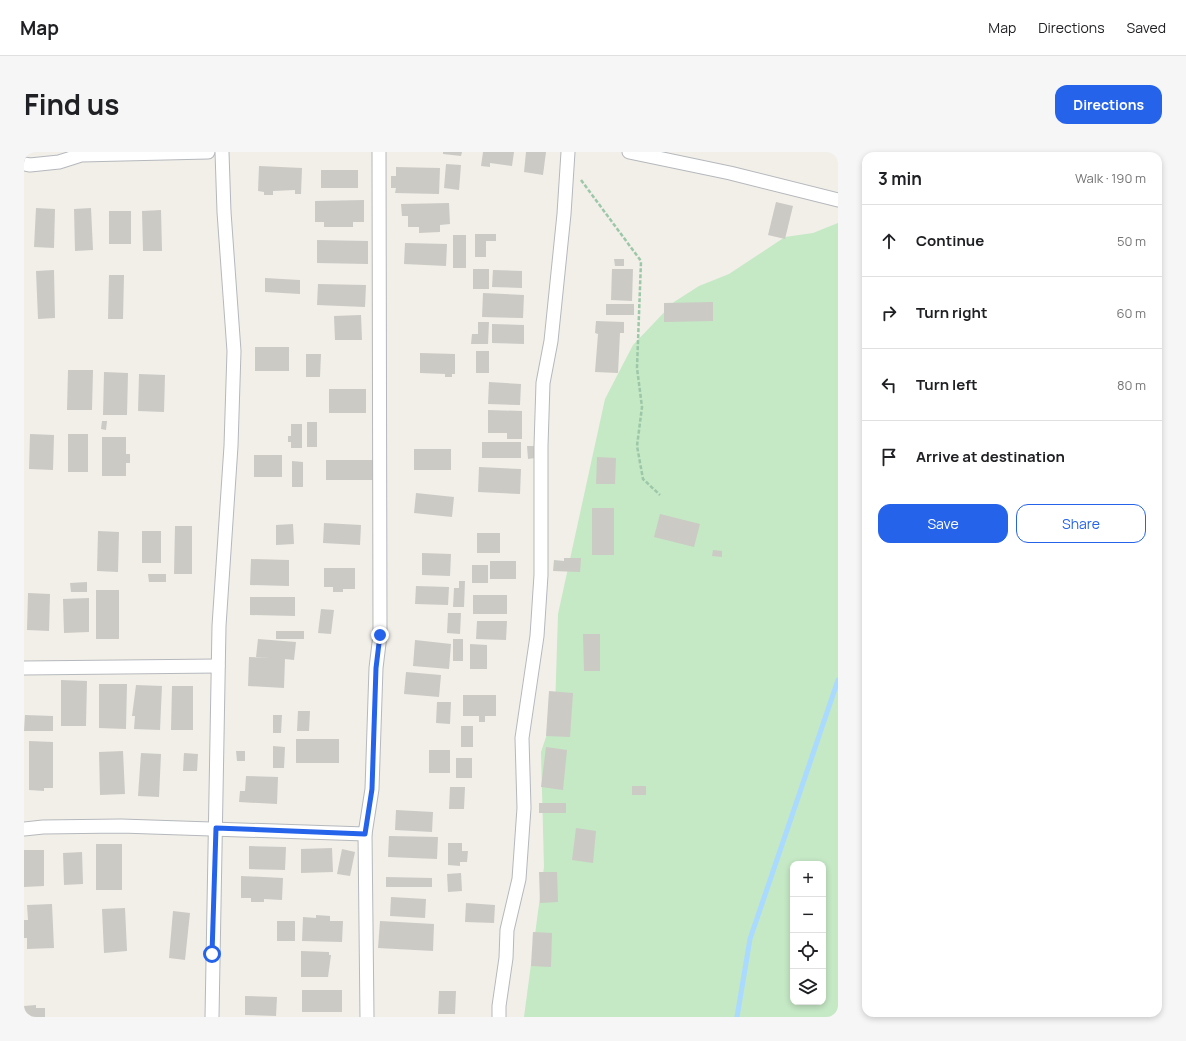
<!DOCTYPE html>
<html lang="en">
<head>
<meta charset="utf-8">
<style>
	:root { --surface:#fff; --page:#f6f6f6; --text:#202124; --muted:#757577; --line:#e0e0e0; --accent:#2563eb }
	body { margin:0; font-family:Manrope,sans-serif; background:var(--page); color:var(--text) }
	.controls { position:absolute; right:12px; bottom:12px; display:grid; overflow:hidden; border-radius:8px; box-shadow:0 2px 6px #0003 }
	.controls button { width:36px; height:36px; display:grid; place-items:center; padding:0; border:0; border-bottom:1px solid var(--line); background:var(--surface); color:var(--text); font:20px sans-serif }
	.stop { position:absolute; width:12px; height:12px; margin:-9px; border:3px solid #2563eb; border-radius:50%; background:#fff }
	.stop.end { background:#2563eb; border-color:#fff; box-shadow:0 1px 4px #0008 }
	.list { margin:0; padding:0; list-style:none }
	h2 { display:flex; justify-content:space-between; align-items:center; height:52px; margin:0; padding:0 16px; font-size:17px }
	h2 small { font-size:13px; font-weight:400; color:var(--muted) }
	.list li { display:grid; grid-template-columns:26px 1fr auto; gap:12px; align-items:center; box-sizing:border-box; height:72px; padding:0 16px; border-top:1px solid var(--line) }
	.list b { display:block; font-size:15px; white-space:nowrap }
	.list em { font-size:13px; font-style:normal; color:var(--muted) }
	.actions { display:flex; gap:8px; padding:12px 16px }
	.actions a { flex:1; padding:9px 0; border:1px solid var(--accent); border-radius:12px; text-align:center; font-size:14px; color:var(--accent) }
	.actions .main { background:var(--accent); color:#fff }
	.icon { flex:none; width:22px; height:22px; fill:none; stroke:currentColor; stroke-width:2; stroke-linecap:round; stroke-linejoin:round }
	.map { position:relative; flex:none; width:814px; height:865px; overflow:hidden; border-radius:12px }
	header { display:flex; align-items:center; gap:24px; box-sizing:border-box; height:56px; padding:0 20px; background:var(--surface); border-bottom:1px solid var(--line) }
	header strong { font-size:19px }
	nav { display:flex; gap:22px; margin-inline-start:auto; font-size:14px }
	.intro { display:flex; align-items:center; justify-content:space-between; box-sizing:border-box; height:96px; padding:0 24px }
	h1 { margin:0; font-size:28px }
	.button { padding:10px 18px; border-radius:12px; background:var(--accent); color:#fff; font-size:14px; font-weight:700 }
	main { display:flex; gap:24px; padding:0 24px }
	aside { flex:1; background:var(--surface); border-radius:12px; box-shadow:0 2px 6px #0003 }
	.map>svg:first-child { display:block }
</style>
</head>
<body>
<header>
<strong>Map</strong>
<nav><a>Map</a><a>Directions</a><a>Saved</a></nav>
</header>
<div class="intro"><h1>Find us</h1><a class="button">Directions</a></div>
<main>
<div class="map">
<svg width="814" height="865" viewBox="0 0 814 865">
	<rect width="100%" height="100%" fill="#f1efe8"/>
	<path fill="#c5e8c5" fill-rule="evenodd" d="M 814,71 L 814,865 L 500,865 L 520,715 L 517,600 L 531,558 L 534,462 L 581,247 L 609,193 L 650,150 L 675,134 L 705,122 L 761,85 L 789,81 ZM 769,712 L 799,712 L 799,850 L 769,850 Z"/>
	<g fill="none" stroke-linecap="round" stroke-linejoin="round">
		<polyline stroke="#aadaff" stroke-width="5" points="713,865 726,787 814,528"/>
	</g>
	<g fill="#cccac5">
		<polygon points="419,0 438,0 437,4 419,2"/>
		<polygon points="459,0 490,0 488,14 466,11 466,15 457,14"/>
		<polygon points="502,0 522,0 519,23 500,20"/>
		<polygon points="422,12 437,13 435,38 420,36"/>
		<polygon points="235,14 278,16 277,42 271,42 271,38 249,39 249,43 240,43 240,40 234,39"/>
		<polygon points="372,15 416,16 415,42 371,41 372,36 367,36 367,24 372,24"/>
		<rect x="297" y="18" width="37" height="18"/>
		<polygon points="340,48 340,70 329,70 329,75 300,75 300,70 291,70 291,49"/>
		<polygon points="752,50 769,54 761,87 744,83"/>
		<polygon points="425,51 426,72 416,73 416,80 395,81 395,75 384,75 384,64 378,64 377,52"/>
		<polygon points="12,56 31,57 30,96 10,95"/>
		<polygon points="67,56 69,98 51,99 50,57"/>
		<polygon points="137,58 138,99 119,99 118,59"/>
		<rect x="85" y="59" width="22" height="33"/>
		<polygon points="451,82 472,82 472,89 462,89 462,105 451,105"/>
		<rect x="429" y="83" width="13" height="33"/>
		<polygon points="293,88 344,89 344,112 293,111"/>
		<polygon points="381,91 423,92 422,114 380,112"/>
		<polygon points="590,107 600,107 600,114 591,114"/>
		<rect x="449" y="117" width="16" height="20"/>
		<polygon points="588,117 609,117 608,149 587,148"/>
		<polygon points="30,118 31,166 14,167 12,119"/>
		<polygon points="469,118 498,119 498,136 468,135"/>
		<polygon points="85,123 100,123 99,167 84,167"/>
		<polygon points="241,126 276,128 276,142 241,140"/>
		<polygon points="294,132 342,133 341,155 293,153"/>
		<polygon points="459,141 500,143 499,166 458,165"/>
		<polygon points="689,150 689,169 640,170 640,151"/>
		<rect x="582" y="152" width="28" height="11"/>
		<polygon points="337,163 338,188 311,188 310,164"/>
		<polygon points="572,169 600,170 600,181 596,181 594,221 571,220 574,182 571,181"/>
		<polygon points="454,170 465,170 464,192 447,192 448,182 454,182"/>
		<polygon points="468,172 500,173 500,192 468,191"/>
		<rect x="231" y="195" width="34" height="24"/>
		<rect x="452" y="199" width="13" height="22"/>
		<polygon points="396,201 431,202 431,222 428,222 428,225 421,225 421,222 396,221"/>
		<polygon points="282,202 297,202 296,225 282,225"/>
		<polygon points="44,218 69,218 68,258 43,258"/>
		<polygon points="80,220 104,221 103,263 79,263"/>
		<polygon points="115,222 141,223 140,260 114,259"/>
		<polygon points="465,230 497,232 496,253 464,252"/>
		<rect x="305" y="237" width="37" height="24"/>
		<polygon points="464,258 498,259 498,287 483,287 483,281 464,281"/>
		<polygon points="78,269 83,269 82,278 77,277"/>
		<rect x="283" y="270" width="10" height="25"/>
		<polygon points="267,272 278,272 278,296 267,296 267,290 264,290 264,284 267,284"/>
		<polygon points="6,282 30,283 29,318 5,317"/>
		<rect x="44" y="282" width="20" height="38"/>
		<polygon points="78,285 102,285 102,302 106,302 106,311 102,311 102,324 78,324"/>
		<rect x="458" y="290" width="39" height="16"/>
		<polygon points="503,294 510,294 511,306 504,307"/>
		<rect x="390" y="297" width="37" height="21"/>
		<rect x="230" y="303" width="28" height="22"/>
		<polygon points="573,305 592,306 591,332 572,332"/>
		<rect x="302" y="308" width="47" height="20"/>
		<polygon points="268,309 279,310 279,335 268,335"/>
		<polygon points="455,315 497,317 496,342 454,340"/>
		<polygon points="392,341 430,345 428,365 390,361"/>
		<rect x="568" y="356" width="22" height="47"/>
		<polygon points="636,362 676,372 670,395 630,385"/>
		<polygon points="300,371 337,373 336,393 299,391"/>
		<polygon points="269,372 270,392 252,393 252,373"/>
		<polygon points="151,374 168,374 168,422 150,422"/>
		<polygon points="74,379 95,380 94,420 73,419"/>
		<rect x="118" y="379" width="19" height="32"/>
		<rect x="453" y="381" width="23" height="20"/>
		<polygon points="689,398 698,399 698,405 688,404"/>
		<polygon points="398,401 427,402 426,424 398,423"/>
		<polygon points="540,406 557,406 556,420 529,419 530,408 540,409"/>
		<polygon points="227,407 265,408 265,434 226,433"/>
		<rect x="466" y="409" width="26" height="18"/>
		<rect x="448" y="413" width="16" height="18"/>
		<polygon points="300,416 331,416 331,437 319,437 319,440 309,440 309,435 300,435"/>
		<polygon points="124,422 142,422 142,430 125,430"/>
		<polygon points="435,429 441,429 440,455 429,455 430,436 435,436"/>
		<polygon points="63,430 63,440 47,440 46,431"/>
		<polygon points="392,434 425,435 424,453 391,452"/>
		<rect x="72" y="438" width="23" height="49"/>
		<polygon points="4,441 26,442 25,479 3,478"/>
		<rect x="449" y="443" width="34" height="19"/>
		<polygon points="226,445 271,445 271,464 226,463"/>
		<polygon points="65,446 65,480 40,481 39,447"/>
		<polygon points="297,457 310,458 307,482 294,481"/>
		<polygon points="424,461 437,461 436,482 423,481"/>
		<polygon points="453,469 483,469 482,488 452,487"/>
		<rect x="252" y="479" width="28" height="8"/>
		<polygon points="559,482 576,482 576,519 560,519"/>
		<polygon points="234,487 272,490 270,508 261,507 260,536 224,534 225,505 246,506 232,505"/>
		<rect x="429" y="487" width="10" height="22"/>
		<polygon points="391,488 427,492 425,517 389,514"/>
		<polygon points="446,492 463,493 463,517 446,517"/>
		<polygon points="382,520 417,523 415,545 380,542"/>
		<polygon points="37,528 63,529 62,574 37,574"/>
		<polygon points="75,532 103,532 102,577 75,576"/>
		<polygon points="112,533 138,534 136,578 110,577 111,564 108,564"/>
		<polygon points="148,534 169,534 169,578 147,578"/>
		<polygon points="525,539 549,541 546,585 522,584"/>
		<polygon points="439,543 472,543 472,564 461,564 461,570 455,570 455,564 439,564"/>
		<polygon points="413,550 427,550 426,572 412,571"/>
		<polygon points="274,559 286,559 285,579 273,579"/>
		<polygon points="1,563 29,564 29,579 0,579"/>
		<polygon points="249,563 258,563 257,581 249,581"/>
		<rect x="437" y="574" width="12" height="21"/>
		<rect x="272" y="587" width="43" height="24"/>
		<polygon points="5,589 29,590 29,636 20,636 20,639 5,638"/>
		<polygon points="249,594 261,595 260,616 249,616"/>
		<polygon points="522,595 543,598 539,638 517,635"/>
		<rect x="405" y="598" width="21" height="23"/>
		<polygon points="99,599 101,642 76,643 75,600"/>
		<polygon points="212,599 221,599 221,609 213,609"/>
		<polygon points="117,601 137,602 135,645 114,644"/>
		<polygon points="160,601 174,602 173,619 159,619"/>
		<rect x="432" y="606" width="16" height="20"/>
		<polygon points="222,624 254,625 253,652 215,650 216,639 221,639"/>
		<rect x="608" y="634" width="14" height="9"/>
		<polygon points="426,635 441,635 440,657 425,657"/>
		<rect x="515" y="651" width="27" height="10"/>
		<polygon points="372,658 409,660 408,680 371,678"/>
		<polygon points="552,676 572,679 569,711 548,708"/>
		<polygon points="365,684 414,685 413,707 364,705"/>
		<polygon points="424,691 438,691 438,699 444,699 443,710 436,710 436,714 424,713"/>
		<rect x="72" y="692" width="26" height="46"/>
		<polygon points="225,694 262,695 261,718 225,717"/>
		<polygon points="308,696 309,720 277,721 277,697"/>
		<polygon points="318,697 331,700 326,724 313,722"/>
		<polygon points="0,698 20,698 20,734 0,735"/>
		<polygon points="58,700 59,732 40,733 39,701"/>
		<polygon points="515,720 533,720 534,750 516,751"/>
		<polygon points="437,721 438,739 424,740 423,722"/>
		<polygon points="217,724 259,726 258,748 240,747 240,750 227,750 227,746 217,746"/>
		<polygon points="362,725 408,726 408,735 362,735"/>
		<polygon points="367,745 402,747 401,766 366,764"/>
		<polygon points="442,751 471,753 470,771 441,770"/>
		<polygon points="28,752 30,796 3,797 3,786 0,786 0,768 4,768 3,753"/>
		<polygon points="101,756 103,799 80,801 78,757"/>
		<polygon points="149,759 166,761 161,808 145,806"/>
		<polygon points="292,763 306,764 306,769 319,769 318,790 278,789 279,765 292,766"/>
		<rect x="253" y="769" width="18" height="20"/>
		<polygon points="356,769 410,772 409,799 354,796"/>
		<polygon points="509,780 528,781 527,815 507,814"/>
		<polygon points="277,799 305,800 305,803 307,803 304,825 277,825"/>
		<rect x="278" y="838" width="40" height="22"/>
		<polygon points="415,839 432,839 431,862 414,862"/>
		<polygon points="221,844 253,845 252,864 221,863"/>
		<polygon points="12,853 12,856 21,856 21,865 0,865 0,854"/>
	</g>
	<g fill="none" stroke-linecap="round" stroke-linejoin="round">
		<g stroke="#b5b8bc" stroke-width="15">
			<g id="street">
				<polyline points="605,0 706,21 814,48"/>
				<polyline points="0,12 6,13 35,10 57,3 184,0"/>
				<polyline points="0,516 194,514"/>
				<polyline points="0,677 19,675 97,674 341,682 348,637 352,516 356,483 355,0"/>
				<polyline points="341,682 343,865"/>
				<polyline points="188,865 195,474 207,294 210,199 200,60 198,0"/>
				<polyline points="475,865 475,854 482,806 483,778 495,727 500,656 498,586 513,484 517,423 517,294 519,231 527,189 540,62 544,0"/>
			</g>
		</g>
		<polyline stroke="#9cc7a9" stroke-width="2.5" stroke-dasharray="4 2" stroke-linecap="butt" points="557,28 617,109 613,216 618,255 613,294 619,327 636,343"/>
		<use href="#street" stroke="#fff" stroke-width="13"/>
	</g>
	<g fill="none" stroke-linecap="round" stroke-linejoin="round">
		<polyline stroke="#2563eb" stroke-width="5" points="188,802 192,676 341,682 348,637 352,516 356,483"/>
	</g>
</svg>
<div class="controls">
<button>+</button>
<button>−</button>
<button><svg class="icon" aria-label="locate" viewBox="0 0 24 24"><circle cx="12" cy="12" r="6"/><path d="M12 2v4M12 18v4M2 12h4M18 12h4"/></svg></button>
<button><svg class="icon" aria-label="layers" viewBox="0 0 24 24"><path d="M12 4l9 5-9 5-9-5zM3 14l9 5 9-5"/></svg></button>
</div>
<div class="stop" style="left:188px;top:802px"></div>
<div class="stop end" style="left:356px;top:483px"></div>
</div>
<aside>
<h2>3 min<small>Walk · 190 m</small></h2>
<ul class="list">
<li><svg class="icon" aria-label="ahead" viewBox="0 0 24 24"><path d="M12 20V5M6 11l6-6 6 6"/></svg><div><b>Continue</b></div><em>50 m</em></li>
<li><svg class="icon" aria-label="right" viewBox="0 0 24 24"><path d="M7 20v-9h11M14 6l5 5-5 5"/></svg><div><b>Turn right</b></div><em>60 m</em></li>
<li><svg class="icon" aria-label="left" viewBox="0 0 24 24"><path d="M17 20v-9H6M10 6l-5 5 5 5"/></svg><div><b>Turn left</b></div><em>80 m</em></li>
<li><svg class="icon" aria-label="arrive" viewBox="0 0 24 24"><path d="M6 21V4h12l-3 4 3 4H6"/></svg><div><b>Arrive at destination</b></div></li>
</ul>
<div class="actions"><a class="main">Save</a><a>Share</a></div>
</aside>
</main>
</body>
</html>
